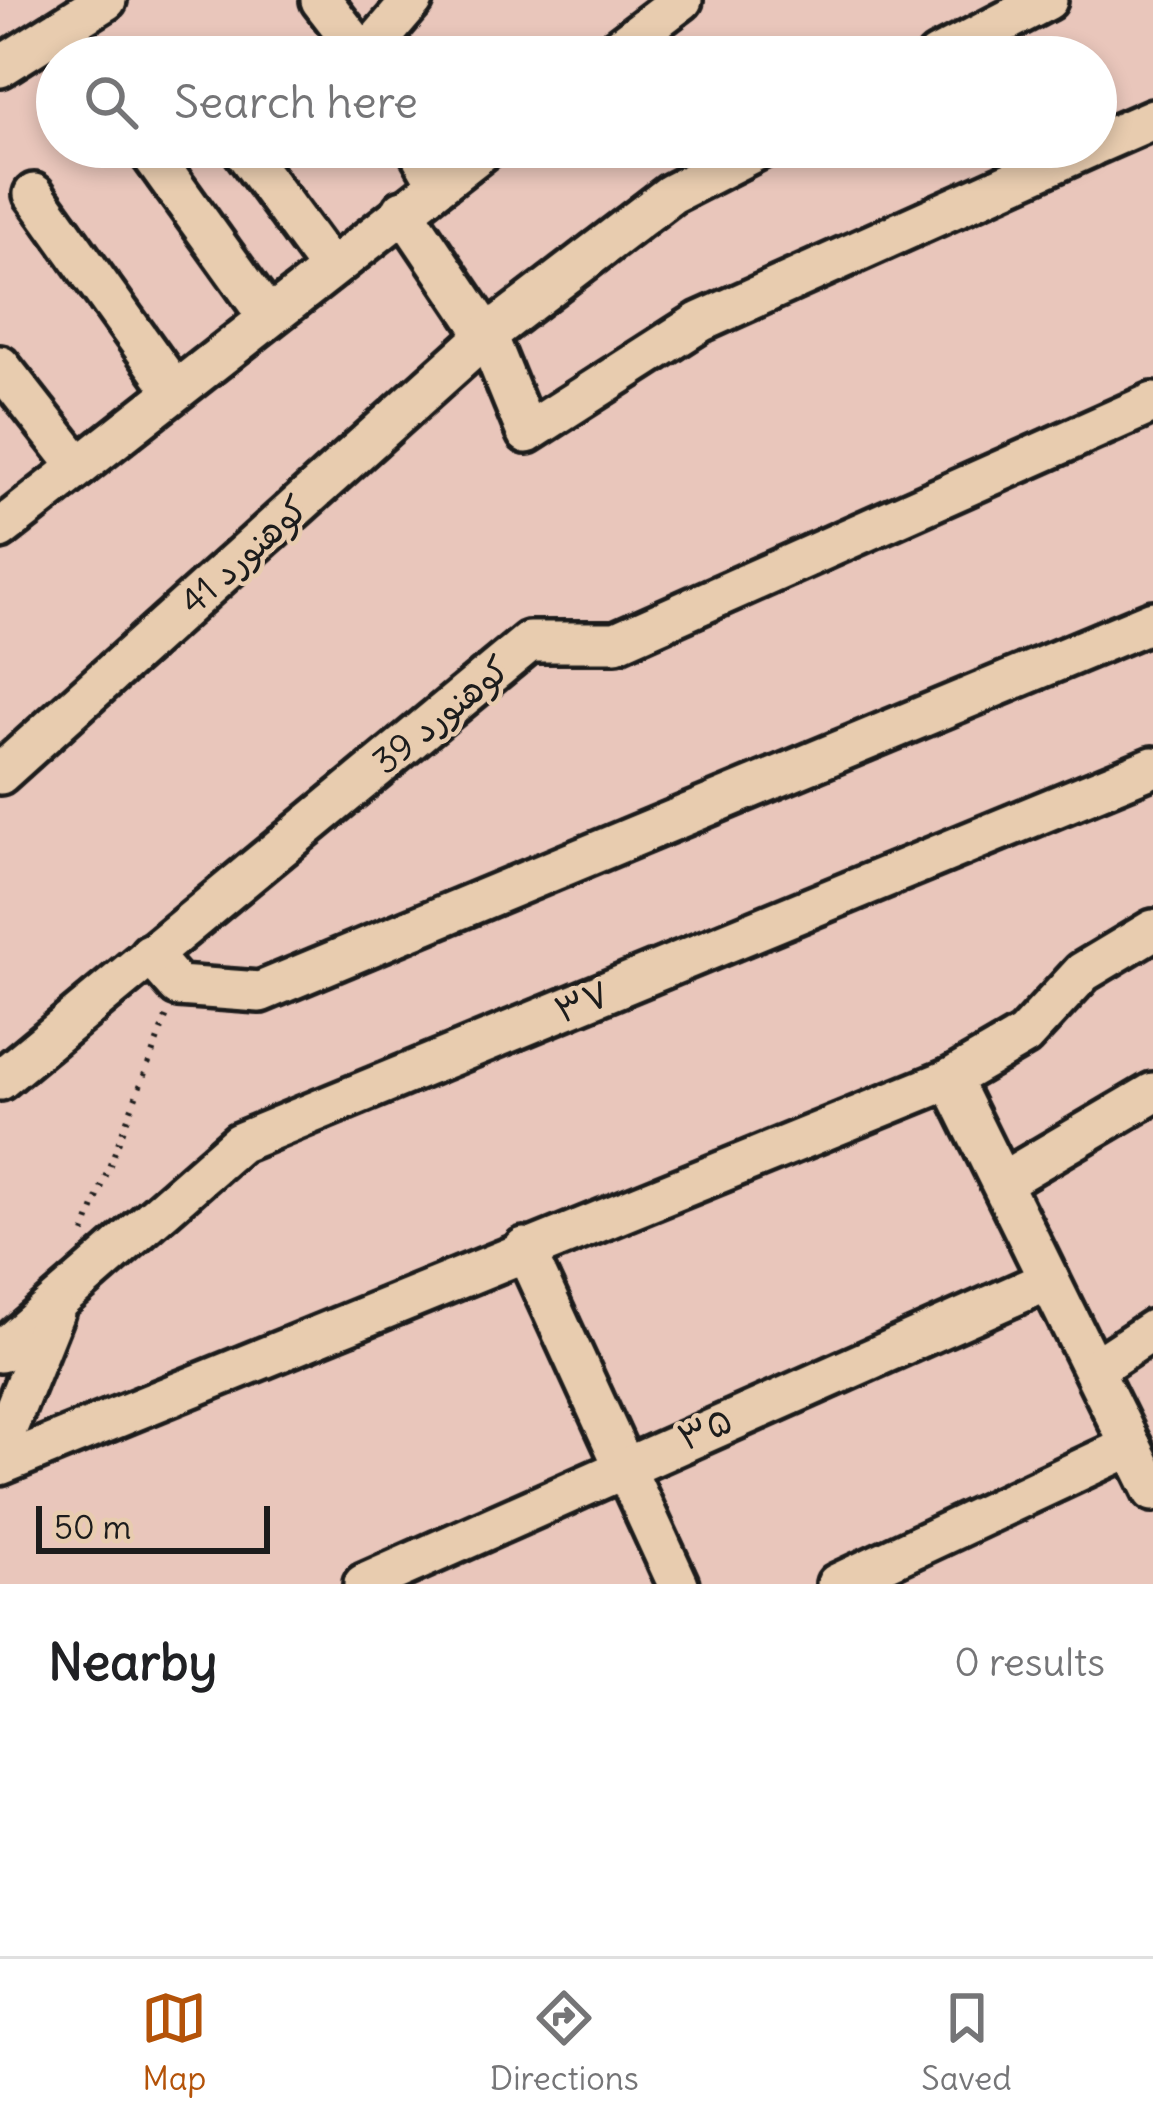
<!DOCTYPE html>
<html lang="en">
<head>
<meta charset="utf-8">
<style>
	:root { --surface:#fff; --page:#f6f6f6; --text:#202124; --muted:#757577; --line:#e0e0e0; --accent:#b45309 }
	body { margin:0; font-family:Delius,"Playpen Sans Arabic",sans-serif; background:var(--page); color:var(--text) }
	.scale { position:absolute; left:36px; bottom:30px; width:234px; box-sizing:border-box; padding-left:12px; border:6px solid #1c1c1c; border-top:0; font-size:33px; line-height:42px; white-space:nowrap; color:#1c1c1c; -webkit-text-stroke:9px #e8ccaf; paint-order:stroke }
	.list { margin:0; padding:0; list-style:none }
	h2 { display:flex; justify-content:space-between; align-items:center; height:156px; margin:0; padding:0 48px; font-size:51px }
	h2 small { font-size:39px; font-weight:400; color:var(--muted) }
	.icon { flex:none; width:66px; height:66px; fill:none; stroke:currentColor; stroke-width:2; stroke-linecap:round; stroke-linejoin:round }
	.map { position:relative; flex:none; width:1153px; height:1584px; overflow:hidden }
	.search { position:absolute; background:var(--surface); box-shadow:0 6px 18px #0003; left:36px; right:36px; top:36px; height:132px; display:flex; align-items:center; gap:30px; box-sizing:border-box; padding:0 42px; border-radius:66px; color:var(--muted); font-size:45px }
	.sheet { height:372px; background:var(--surface) }
	nav { display:flex; justify-content:space-around; align-items:center; box-sizing:border-box; height:168px; border-top:3px solid var(--line); background:var(--surface); font-size:33px; color:var(--muted) }
	nav a { display:grid; justify-items:center; gap:6px }
	nav .on { color:var(--accent) }
	.map>svg:first-child { display:block }
</style>
</head>
<body>
<div class="map">
<svg width="1153" height="1584" viewBox="0 0 1153 1584">
	<rect width="100%" height="100%" fill="#e9c6bb"/>
	<filter id="ink" filterUnits="userSpaceOnUse"><feTurbulence type="fractalNoise" baseFrequency=".00833" numOctaves="2"/><feDisplacementMap in="SourceGraphic" scale="24" xChannelSelector="R" yChannelSelector="G"/><feConvolveMatrix kernelMatrix="1 2 1 2 8 2 1 2 1" color-interpolation-filters="sRGB"/></filter>
	<g filter="url(#ink)">
		<g fill="none" stroke-linecap="round" stroke-linejoin="round">
			<g stroke="#1c1c1c" stroke-width="48">
				<g id="street">
					<polyline points="321,0 365,57"/>
					<polyline points="365,56 413,0"/>
					<polyline points="607,57 682,0"/>
					<polyline points="937,57 1047,0"/>
					<polyline points="0,67 106,0"/>
					<polyline points="1096,144 1153,119"/>
					<polyline points="146,147 268,317"/>
					<polyline points="241,147 330,268"/>
					<polyline points="417,147 438,184"/>
					<polyline points="34,194 175,391"/>
					<polyline points="403,210 487,335 527,433 700,322 1090,147"/>
					<polyline points="0,366 79,467"/>
					<polyline points="0,529 487,147"/>
					<polyline points="0,774 487,335 671,194 763,147"/>
					<polyline points="150,954 178,986 260,992 1153,621"/>
					<polyline points="950,1079 1153,1491"/>
					<polyline points="0,1080 529,642 616,642 1153,403"/>
					<polyline points="1002,1182 1153,1093"/>
					<polyline points="524,1248 678,1584"/>
					<polyline points="0,1352 239,1143 1153,767"/>
					<polyline points="1094,1369 1153,1330"/>
					<polyline points="0,1446 54,1312"/>
					<polyline points="0,1465 950,1079 1024,1036 1083,972 1153,930"/>
					<polyline points="364,1584 1049,1280"/>
					<polyline points="837,1584 1131,1446"/>
				</g>
			</g>
			<polyline stroke="#1c1c1c" stroke-width="6" stroke-dasharray="3 9" stroke-linecap="butt" points="84,1233 167,1015"/>
			<use href="#street" stroke="#e8ccaf" stroke-width="39"/>
		</g>
	</g>
	<g text-anchor="middle" dominant-baseline="central" stroke-width="9" stroke-linejoin="round" paint-order="stroke">
		<g font-size="36" fill="#1c1c1c" stroke="#e8ccaf">
			<text transform="translate(244 555) rotate(-42)">کوهنورد 41</text>
			<text transform="translate(441 715) rotate(-39)">کوهنورد 39</text>
			<text transform="translate(582 1002) rotate(-22)">۳۷</text>
			<text transform="translate(705 1429) rotate(-23)">۳۵</text>
		</g>
	</g>
</svg>
<div class="scale">50 m</div>
<div class="search"><svg class="icon" aria-label="search" viewBox="0 0 24 24"><circle cx="10" cy="10" r="6"/><path d="M15 15l6 6"/></svg>Search here</div>
</div>
<section class="sheet">
<h2>Nearby<small>0 results</small></h2>
<ul class="list">
</ul>
</section>
<nav>
<a class="on"><svg class="icon" aria-label="map" viewBox="0 0 24 24"><path d="M3 6l6-2 6 2 6-2v14l-6 2-6-2-6 2zM9 4v14M15 6v14"/></svg>Map</a>
<a><svg class="icon" aria-label="directions" viewBox="0 0 24 24"><path d="M12 3l9 9-9 9-9-9zM9 14v-3h6M13 9l2 2-2 2"/></svg>Directions</a>
<a><svg class="icon" aria-label="saved" viewBox="0 0 24 24"><path d="M7 4h10v16l-5-4-5 4z"/></svg>Saved</a>
</nav>
</body>
</html>
